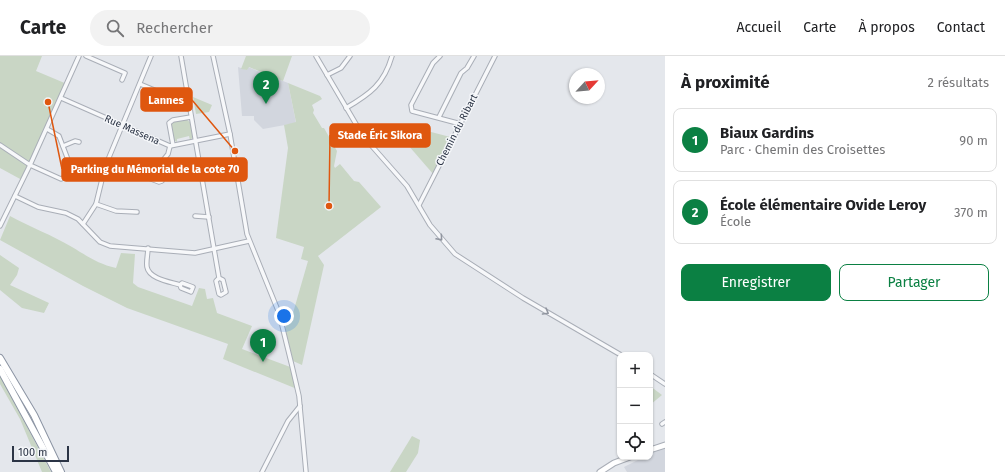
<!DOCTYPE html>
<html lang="fr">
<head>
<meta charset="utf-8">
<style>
	:root { --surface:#fff; --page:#f2f2f2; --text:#202124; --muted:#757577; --line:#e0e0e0; --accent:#0b8043 }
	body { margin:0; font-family:"Fira Sans",sans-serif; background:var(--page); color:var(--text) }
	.controls { position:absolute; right:12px; bottom:12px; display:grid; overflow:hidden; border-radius:8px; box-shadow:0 1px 3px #0004 }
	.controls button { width:36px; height:36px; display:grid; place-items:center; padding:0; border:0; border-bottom:1px solid var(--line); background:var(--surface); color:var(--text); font:20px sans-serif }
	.compass { position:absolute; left:569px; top:12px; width:36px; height:36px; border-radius:50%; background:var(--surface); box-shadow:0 1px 3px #0004; rotate:64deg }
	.scale { position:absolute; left:12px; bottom:10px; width:57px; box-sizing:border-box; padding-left:4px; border:2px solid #2b3445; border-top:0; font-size:11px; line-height:14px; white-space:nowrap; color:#2b3445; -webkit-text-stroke:3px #f4f6f9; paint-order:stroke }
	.you { position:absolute; left:284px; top:260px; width:14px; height:14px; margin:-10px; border:3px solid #fff; border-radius:50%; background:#1a73e8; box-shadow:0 0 0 6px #1a73e833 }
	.badge { display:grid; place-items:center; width:26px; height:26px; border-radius:50%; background:var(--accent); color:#fff; font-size:13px; font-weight:700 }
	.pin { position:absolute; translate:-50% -33px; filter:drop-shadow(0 1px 2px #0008) }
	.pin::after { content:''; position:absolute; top:21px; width:14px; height:12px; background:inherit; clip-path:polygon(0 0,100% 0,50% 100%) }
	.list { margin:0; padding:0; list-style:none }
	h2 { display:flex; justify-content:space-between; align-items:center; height:52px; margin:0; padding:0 16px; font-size:17px }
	h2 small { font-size:13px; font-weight:400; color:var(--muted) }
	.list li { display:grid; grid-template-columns:26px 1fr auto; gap:12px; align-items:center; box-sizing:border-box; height:64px; margin:0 8px 8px; padding:0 8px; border:1px solid var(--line); border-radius:8px }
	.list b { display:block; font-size:15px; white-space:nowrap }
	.list p { margin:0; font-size:13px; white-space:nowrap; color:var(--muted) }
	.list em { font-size:13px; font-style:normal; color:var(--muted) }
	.actions { display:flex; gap:8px; padding:12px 16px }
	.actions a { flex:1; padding:9px 0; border:1px solid var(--accent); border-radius:8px; text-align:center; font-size:14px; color:var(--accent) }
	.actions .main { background:var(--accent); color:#fff }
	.icon { flex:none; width:22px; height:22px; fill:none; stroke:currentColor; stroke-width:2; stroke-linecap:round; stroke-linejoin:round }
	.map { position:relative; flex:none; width:665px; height:416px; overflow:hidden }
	header { display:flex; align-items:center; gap:24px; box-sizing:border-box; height:56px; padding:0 20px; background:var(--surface); border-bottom:1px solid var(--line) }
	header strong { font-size:19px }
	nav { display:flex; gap:22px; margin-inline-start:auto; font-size:14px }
	.search { width:280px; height:36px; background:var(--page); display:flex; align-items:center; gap:10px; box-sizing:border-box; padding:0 14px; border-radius:22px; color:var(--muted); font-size:15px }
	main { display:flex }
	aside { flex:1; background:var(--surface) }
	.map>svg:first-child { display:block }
</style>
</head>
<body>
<header>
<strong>Carte</strong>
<div class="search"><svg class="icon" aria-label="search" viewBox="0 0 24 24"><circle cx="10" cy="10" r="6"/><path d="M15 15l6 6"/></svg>Rechercher</div>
<nav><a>Accueil</a><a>Carte</a><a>À propos</a><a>Contact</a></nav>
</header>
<main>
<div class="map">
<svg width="665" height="416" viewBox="0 0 665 416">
	<rect width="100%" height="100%" fill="#e4e7ec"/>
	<g fill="#d2d6de">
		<polygon points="238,11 247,14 248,11 288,27 296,67 263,73 254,64 254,60 242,60"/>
		<polygon points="665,391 665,416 627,416 624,411 644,401 650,401 650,398"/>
	</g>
	<g fill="#c9d6c5">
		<polygon points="0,0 42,0 36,15 67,28 22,124 0,112"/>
		<polygon points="246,0 292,0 283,25 249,11 247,14 241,13"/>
		<polygon points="288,27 320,40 322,43 312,49 314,54 313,57 322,72 324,72 337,95 334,110 335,112 340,108 354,125 359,126 381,151 318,200 324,209 302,309 293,305 285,272 293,257 308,205 301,203 304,191 276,182 288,92 284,69 296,66"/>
		<polygon points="193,41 212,49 209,56 196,58"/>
		<polygon points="187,64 190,66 193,81 190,84 189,80 177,83 177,86 174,84 171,69 173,66"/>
		<polygon points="416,72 454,82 434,119 408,89"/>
		<path d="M 10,160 C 30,171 52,179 72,191 C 87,200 98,208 116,212 L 121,197 L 135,198 L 133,227 L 138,231 L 192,250 L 199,232 L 205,233 L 207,243 L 213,242 L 217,257 L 252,270 L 242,293 L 293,312 L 297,333 L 223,303 L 228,288 L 127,252 L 83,230 L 0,184 Z"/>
		<polygon points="0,199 19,212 17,219 10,229 49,247 44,257 22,252 0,234"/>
		<polygon points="0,320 51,416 42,416 20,363 0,328"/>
		<polygon points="650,330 662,339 650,349"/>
		<polygon points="412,380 420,384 418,397 406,416 390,416"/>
	</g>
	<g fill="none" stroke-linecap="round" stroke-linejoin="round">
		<g stroke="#a9aeb7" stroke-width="5.5">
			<g id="street">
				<polyline points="86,0 125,17 122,24"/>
				<polyline points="181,0 219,222 216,225 219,238 221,239 226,236 223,224 219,222"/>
				<polyline points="213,0 230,78 247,178 279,257 292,310 299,340 306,416"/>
				<polyline points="316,0 363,80 407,130 430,169 455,198 523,242 621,299"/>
				<polyline points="440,0 433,7 411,49 412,55 461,68"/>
				<polyline points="327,19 341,12 350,0"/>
				<polyline points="140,28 171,41 187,37"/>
				<polyline points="61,42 170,90 230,78"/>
				<path d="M 346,52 C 370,38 384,28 392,0"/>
				<polyline points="439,61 461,17 467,12 474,0"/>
				<polyline points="0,89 30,109 61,123 65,121 70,114 70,109 59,80 47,73"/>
				<polyline points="173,89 169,67 173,64 191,61"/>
				<polyline points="63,90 75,85 79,86"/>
				<polyline points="160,113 148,116 146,121 159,126 162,125 160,108 168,98 170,90"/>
				<polyline points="15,140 38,151 66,157 78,163 100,186 110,190 195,197 249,185"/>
				<polyline points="96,148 116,155 137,156"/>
				<polyline points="419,149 495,0"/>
				<polyline points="195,160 209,161"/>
				<polyline points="83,168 96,148 105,111 151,0"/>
				<polyline points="0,170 30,109 79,0"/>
				<path d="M 148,192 C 148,198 146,205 147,211 C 149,223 171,226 180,229 L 181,232 L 191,236 L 193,231 L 182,227 L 180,229"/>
				<polyline points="650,318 665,328"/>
				<polyline points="662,368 665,366"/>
				<polyline points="262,416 288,365 300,350"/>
			</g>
		</g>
		<g stroke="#a9aeb7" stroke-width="7">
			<g id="secondary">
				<polyline points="650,394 665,389"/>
				<polyline points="600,416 614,407 630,401"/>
			</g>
		</g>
		<g stroke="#8b94a3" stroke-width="8">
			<g id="highway">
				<polyline points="0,302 34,359 61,416"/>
				<polyline points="0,313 56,416"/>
			</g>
		</g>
		<use href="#street" stroke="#f7f8fa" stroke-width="3.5"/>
		<use href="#secondary" stroke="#fff" stroke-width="5"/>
		<use href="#highway" stroke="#fff" stroke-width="6"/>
	</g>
	<defs><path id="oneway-chevron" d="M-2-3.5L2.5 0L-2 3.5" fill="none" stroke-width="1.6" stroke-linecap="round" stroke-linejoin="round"/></defs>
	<g stroke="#9196a0">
		<use href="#oneway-chevron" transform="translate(440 182) rotate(49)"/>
		<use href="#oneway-chevron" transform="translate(546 256) rotate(30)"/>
	</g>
	<g text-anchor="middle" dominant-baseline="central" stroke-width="3" stroke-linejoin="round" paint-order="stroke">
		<g font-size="10" fill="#2b3445" stroke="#f4f6f9">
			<text transform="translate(132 74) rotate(24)">Rue Massena</text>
			<text transform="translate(457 74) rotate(-63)">Chemin du Ribart</text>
		</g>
	</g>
	<path fill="none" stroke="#df570f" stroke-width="1.5" d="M235 95L192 44M329 150L330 79M48 46L62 113"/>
	<g fill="#df570f" stroke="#f4f6f9" stroke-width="1.5">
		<circle cx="235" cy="95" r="4"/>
		<circle cx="329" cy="150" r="4"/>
		<circle cx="48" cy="46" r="4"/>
	</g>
	<g fill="#df570f" stroke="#df570f" stroke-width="1.5">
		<rect x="141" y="32" width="51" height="23" rx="4"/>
		<rect x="330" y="68" width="100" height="23" rx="4"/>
		<rect x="62" y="102" width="185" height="23" rx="4"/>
	</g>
	<g font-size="11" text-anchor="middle" font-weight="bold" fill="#fff">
		<text x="166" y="48">Lannes</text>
		<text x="380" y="83">Stade Éric Sikora</text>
		<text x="155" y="117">Parking du Mémorial de la cote 70</text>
	</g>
</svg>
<div class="controls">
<button>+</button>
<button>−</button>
<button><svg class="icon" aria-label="locate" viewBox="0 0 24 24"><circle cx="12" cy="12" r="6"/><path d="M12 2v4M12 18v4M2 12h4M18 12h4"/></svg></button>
</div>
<svg class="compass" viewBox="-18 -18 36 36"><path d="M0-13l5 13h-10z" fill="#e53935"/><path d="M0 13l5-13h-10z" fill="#757577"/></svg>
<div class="scale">100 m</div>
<div class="you"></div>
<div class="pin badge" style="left:263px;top:306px">1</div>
<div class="pin badge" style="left:266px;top:48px">2</div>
</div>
<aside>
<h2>À proximité<small>2 résultats</small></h2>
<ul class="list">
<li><span class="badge">1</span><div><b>Biaux Gardins</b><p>Parc · Chemin des Croisettes</p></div><em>90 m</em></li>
<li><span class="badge">2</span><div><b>École élémentaire Ovide Leroy</b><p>École</p></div><em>370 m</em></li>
</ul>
<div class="actions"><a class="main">Enregistrer</a><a>Partager</a></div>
</aside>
</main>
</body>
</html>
